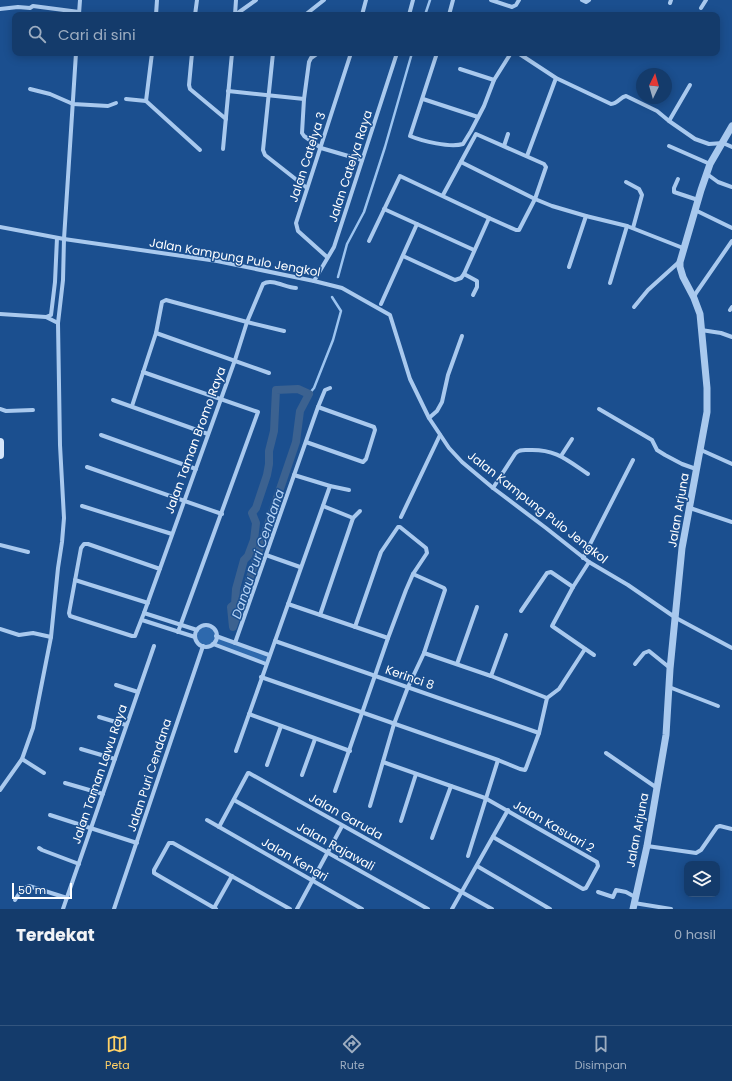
<!DOCTYPE html>
<html lang="id">
<head>
<meta charset="utf-8">
<style>
	:root { --surface:#143b6b; --page:#214673; --text:#f1f3f6; --muted:#9dadc1; --line:#33557e; --accent:#ffd166 }
	body { margin:0; font-family:Poppins,sans-serif; background:var(--page); color:var(--text) }
	.controls { position:absolute; right:12px; bottom:12px; display:grid; overflow:hidden; border-radius:8px; box-shadow:0 2px 10px #0003 }
	.controls button { width:36px; height:36px; display:grid; place-items:center; padding:0; border:0; border-bottom:1px solid var(--line); background:var(--surface); color:var(--text); font:20px sans-serif }
	.compass { position:absolute; left:636px; top:68px; width:36px; height:36px; border-radius:50%; background:var(--surface); box-shadow:0 2px 10px #0003; rotate:5deg }
	.scale { position:absolute; left:12px; bottom:10px; width:60px; box-sizing:border-box; padding-left:4px; border:2px solid #fff; border-top:0; font-size:11px; line-height:14px; white-space:nowrap; color:#fff; -webkit-text-stroke:3px #1b4f8f; paint-order:stroke }
	.list { margin:0; padding:0; list-style:none }
	h2 { display:flex; justify-content:space-between; align-items:center; height:52px; margin:0; padding:0 16px; font-size:17px }
	h2 small { font-size:13px; font-weight:400; color:var(--muted) }
	.icon { flex:none; width:22px; height:22px; fill:none; stroke:currentColor; stroke-width:2; stroke-linecap:round; stroke-linejoin:round }
	.map { position:relative; flex:none; width:732px; height:909px; overflow:hidden }
	.search { position:absolute; background:var(--surface); box-shadow:0 2px 10px #0003; left:12px; right:12px; top:12px; height:44px; display:flex; align-items:center; gap:10px; box-sizing:border-box; padding:0 14px; border-radius:8px; color:var(--muted); font-size:15px }
	.sheet { height:116px; background:var(--surface) }
	nav { display:flex; justify-content:space-around; align-items:center; box-sizing:border-box; height:56px; border-top:1px solid var(--line); background:var(--surface); font-size:11px; color:var(--muted) }
	nav a { display:grid; justify-items:center; gap:2px }
	nav .on { color:var(--accent) }
	.map>svg:first-child { display:block }
</style>
</head>
<body>
<div class="map">
<svg width="732" height="909" viewBox="0 0 732 909">
	<rect width="100%" height="100%" fill="#1b4f8f"/>
	<path fill="#2e69ad" d="M 202,626 C 210,625 215,629 216,636 L 269,655 L 266,664 L 213,644 C 198,653 187,634 202,626 Z"/>
	<g fill="none" stroke-linecap="round" stroke-linejoin="round">
		<g stroke="#9cc4f0" stroke-width="2.5">
			<polyline points="425,15 430,0"/>
			<polyline points="338,277 347,244 364,212 385,147 412,53"/>
			<polyline points="287,389 298,389 309,394 314,388 333,340 341,311 332,297"/>
		</g>
		<polygon stroke="#3c6290" stroke-width="8" points="298,389 309,394 300,411 296,442 233,627 231,607 235,604 236,589 244,560 248,556 254,540 256,523 252,513 256,508 267,475 269,464 269,451 274,431 276,390"/>
		<g stroke="#a9c9ee" stroke-width="4">
			<polyline points="491,0 512,7 516,5 519,0"/>
			<polyline points="582,0 586,2 589,0"/>
			<polyline points="670,3 671,0"/>
			<polyline points="701,8 706,0"/>
			<polyline points="0,9 18,7 30,8 33,6 79,12"/>
			<polyline points="79,14 80,0"/>
			<polyline points="156,15 157,0"/>
			<polyline points="195,15 197,0"/>
			<polyline points="235,15 256,0"/>
			<polyline points="235,15 236,0"/>
			<polyline points="305,15 324,0"/>
			<polyline points="362,15 366,0"/>
			<polyline points="409,15 413,0"/>
			<polyline points="449,15 453,0"/>
			<polyline points="192,53 189,85 190,89 226,119"/>
			<polyline points="273,53 263,150 265,155 307,188"/>
			<polyline points="318,53 311,58 309,62 304,99 302,133 304,136 321,148 362,160"/>
			<path d="M 437,53 L 410,136 C 422,141 450,148 463,144 L 471,131 L 484,106 L 494,80 L 511,53"/>
			<path d="M 518,53 L 556,78 L 611,104 C 618,104 620,97 626,96 L 657,111 L 669,121 L 695,139 L 709,144 L 723,143 L 732,147"/>
			<polyline points="460,69 494,80"/>
			<polyline points="30,89 50,94 73,104 108,106 116,103"/>
			<polyline points="228,91 304,99"/>
			<polyline points="126,99 146,101 200,150"/>
			<polyline points="423,99 478,117"/>
			<polyline points="146,101 152,53"/>
			<polyline points="669,121 690,85"/>
			<polyline points="504,146 508,134"/>
			<polyline points="669,146 710,164"/>
			<polyline points="223,149 232,53"/>
			<polyline points="527,156 556,78"/>
			<polyline points="461,162 535,199 552,206 586,216 627,226 683,248"/>
			<polyline points="707,174 718,182 732,187"/>
			<polyline points="678,179 674,188 674,192 698,200"/>
			<polyline points="626,182 639,189 642,195 633,228"/>
			<polyline points="384,209 474,250"/>
			<polyline points="695,210 732,228"/>
			<polyline points="0,227 64,239 217,261 314,281 342,288 390,315 410,379 429,418 449,448 462,462 493,488 546,528 589,562 628,585 676,618 732,648"/>
			<polyline points="369,241 400,176 489,218"/>
			<polyline points="403,256 455,280 461,278 464,274 489,218 516,230 519,230 535,199 546,167 544,164 476,134 443,195"/>
			<polyline points="327,257 298,231 296,223 351,53"/>
			<polyline points="569,267 586,216"/>
			<polyline points="464,274 477,281 477,287 473,295"/>
			<polyline points="314,281 334,247 397,53"/>
			<polyline points="610,283 627,226"/>
			<polyline points="694,297 696,293 732,241"/>
			<polyline points="381,304 417,224"/>
			<polyline points="634,307 648,290 679,262"/>
			<polyline points="730,310 732,307"/>
			<polyline points="0,314 46,317 51,315 55,282 57,238"/>
			<polyline points="46,317 58,323"/>
			<polyline points="701,330 721,333 732,337"/>
			<polyline points="156,333 269,373"/>
			<polyline points="143,372 258,412 178,632"/>
			<polyline points="113,400 208,434"/>
			<polyline points="132,406 156,333 162,302 166,300 247,322 284,331"/>
			<polyline points="0,409 6,411 33,410"/>
			<polyline points="599,409 652,440 657,450 665,455 682,464 696,469"/>
			<polyline points="429,418 437,411 442,402 448,375 462,336"/>
			<polyline points="101,435 196,469"/>
			<polyline points="306,442 363,462 366,459 375,430 374,427 318,407"/>
			<polyline points="701,450 732,464"/>
			<polyline points="561,456 572,439"/>
			<polyline points="87,467 222,514"/>
			<polyline points="294,475 330,486 349,490"/>
			<path d="M 493,488 L 515,454 C 518,449 524,450 529,450 C 556,449 567,460 588,474"/>
			<polyline points="82,506 172,534"/>
			<polyline points="323,506 353,518"/>
			<polyline points="690,508 732,522"/>
			<polyline points="401,517 440,435"/>
			<polyline points="0,545 28,552"/>
			<polyline points="266,555 300,567"/>
			<polyline points="583,558 633,460"/>
			<path d="M 160,569 L 88,544 L 84,544 L 81,548 L 69,613 L 70,616 L 132,636 L 135,636 L 144,613 L 235,360 L 247,322 L 263,284 C 272,278 286,288 296,288"/>
			<polyline points="75,580 148,603"/>
			<polyline points="573,587 552,626 594,655"/>
			<polyline points="288,604 388,638"/>
			<polyline points="521,611 547,573 551,572 573,587 589,562"/>
			<polyline points="144,613 197,630"/>
			<polyline points="320,615 353,518 360,511"/>
			<polyline points="142,620 195,637"/>
			<circle cx="206" cy="636" r="11"/>
			<polyline points="0,629 19,635 33,633 51,637"/>
			<polyline points="216,636 269,655"/>
			<polyline points="275,641 539,733"/>
			<polyline points="235,643 318,407 325,390 330,388"/>
			<polyline points="213,644 266,664"/>
			<polyline points="457,664 477,607"/>
			<polyline points="635,664 644,653 649,651 670,668"/>
			<polyline points="491,676 506,635"/>
			<polyline points="261,677 498,760 520,769 525,770 526,768 539,733 547,698 491,676 424,653"/>
			<polyline points="116,685 138,692"/>
			<polyline points="669,687 718,706"/>
			<polyline points="547,698 559,689 585,649"/>
			<polyline points="249,714 350,751"/>
			<polyline points="99,717 126,725"/>
			<polyline points="81,749 115,759"/>
			<polyline points="236,751 330,486"/>
			<polyline points="606,753 657,788"/>
			<polyline points="22,759 44,773"/>
			<polyline points="383,762 485,798 597,862 598,866 586,888 583,889 493,837"/>
			<polyline points="267,765 281,726"/>
			<polyline points="302,775 315,739"/>
			<polyline points="65,783 103,794"/>
			<polyline points="0,790 22,759 33,728 51,637 58,568 62,542 64,518 60,445 58,323 63,280 64,239 76,53"/>
			<polyline points="335,791 388,638 406,590 413,574 427,553 426,548 400,527 398,527 381,552 355,627"/>
			<polyline points="234,800 428,909"/>
			<polyline points="370,806 394,724 408,687 424,653 445,590 444,588 413,574"/>
			<polyline points="50,815 137,843"/>
			<polyline points="207,820 362,909"/>
			<polyline points="401,821 416,774"/>
			<polyline points="219,827 248,773 249,773 492,909"/>
			<polyline points="432,838 451,786"/>
			<polyline points="647,846 696,853 701,850 717,827 720,826 732,829"/>
			<polyline points="39,848 42,850 79,864"/>
			<polyline points="468,856 498,760"/>
			<polyline points="477,866 550,909"/>
			<polyline points="598,892 613,897 616,890 626,892 635,897"/>
			<polyline points="15,900 22,889 29,886 67,898"/>
			<polyline points="634,903 671,909"/>
			<polyline points="214,908 232,876"/>
			<polyline points="63,909 154,646"/>
			<polyline points="114,909 203,646"/>
			<polyline points="216,909 154,873 154,870 169,843 173,843 290,909"/>
			<polyline points="297,909 342,826"/>
			<polyline points="452,909 508,810"/>
		</g>
		<polyline stroke="#a9c9ee" stroke-width="7" points="633,909 647,846 666,735 670,669 682,548 707,412 707,388 700,314 694,298 683,277 680,267 680,262 701,190 710,164 732,126"/>
		<polyline stroke="#d6e6fa" stroke-width="8" points="0,442 0,455"/>
	</g>
	<g text-anchor="middle" dominant-baseline="central" stroke-width="3" stroke-linejoin="round" paint-order="stroke">
		<g font-size="12" fill="#fff" stroke="#1b4f8f">
			<text transform="translate(307 157) rotate(-72)">Jalan Catelya 3</text>
			<text transform="translate(350 166) rotate(-72)">Jalan Catelya Raya</text>
			<text transform="translate(235 257) rotate(10)">Jalan Kampung Pulo Jengkol</text>
			<text transform="translate(195 440) rotate(-70)">Jalan Taman Bromo Raya</text>
			<text transform="translate(538 507) rotate(38)">Jalan Kampung Pulo Jengkol</text>
			<text transform="translate(678 510) rotate(-80)">Jalan Arjuna</text>
			<text transform="translate(410 677) rotate(19)">Kerinci 8</text>
			<text transform="translate(99 774) rotate(-71)">Jalan Taman Lawu Raya</text>
			<text transform="translate(149 775) rotate(-72)">Jalan Puri Cendana</text>
			<text transform="translate(346 816) rotate(29)">Jalan Garuda</text>
			<text transform="translate(554 826) rotate(30)">Jalan Kasuari 2</text>
			<text transform="translate(637 830) rotate(-79)">Jalan Arjuna</text>
			<text transform="translate(336 846) rotate(29)">Jalan Rajawali</text>
			<text transform="translate(295 859) rotate(30)">Jalan Kenari</text>
		</g>
		<g font-size="13" font-style="italic" fill="#b5d3f5" stroke="#1b4f8f">
			<text transform="translate(258 554) rotate(-71)">Danau Puri Cendana</text>
		</g>
	</g>
</svg>
<div class="controls">
<button><svg class="icon" aria-label="layers" viewBox="0 0 24 24"><path d="M12 4l9 5-9 5-9-5zM3 14l9 5 9-5"/></svg></button>
</div>
<svg class="compass" viewBox="-18 -18 36 36"><path d="M0-13l5 13h-10z" fill="#e53935"/><path d="M0 13l5-13h-10z" fill="#9dadc1"/></svg>
<div class="scale">50 m</div>
<div class="search"><svg class="icon" aria-label="search" viewBox="0 0 24 24"><circle cx="10" cy="10" r="6"/><path d="M15 15l6 6"/></svg>Cari di sini</div>
</div>
<section class="sheet">
<h2>Terdekat<small>0 hasil</small></h2>
<ul class="list">
</ul>
</section>
<nav>
<a class="on"><svg class="icon" aria-label="map" viewBox="0 0 24 24"><path d="M3 6l6-2 6 2 6-2v14l-6 2-6-2-6 2zM9 4v14M15 6v14"/></svg>Peta</a>
<a><svg class="icon" aria-label="directions" viewBox="0 0 24 24"><path d="M12 3l9 9-9 9-9-9zM9 14v-3h6M13 9l2 2-2 2"/></svg>Rute</a>
<a><svg class="icon" aria-label="saved" viewBox="0 0 24 24"><path d="M7 4h10v16l-5-4-5 4z"/></svg>Disimpan</a>
</nav>
</body>
</html>
